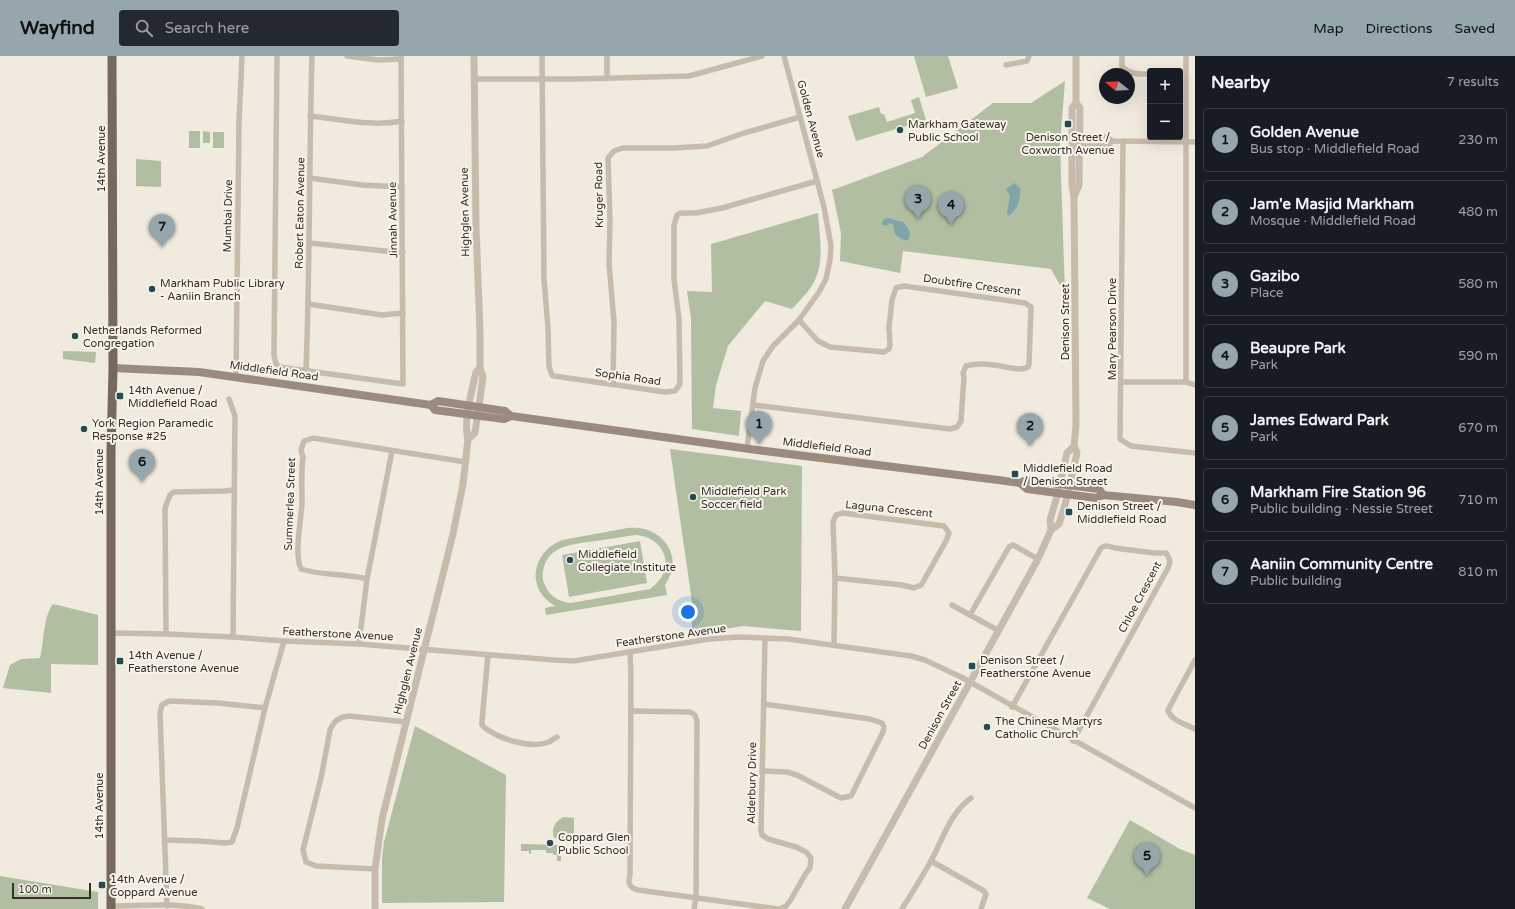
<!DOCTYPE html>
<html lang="en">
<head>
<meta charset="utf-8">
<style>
	:root { --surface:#171b24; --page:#242831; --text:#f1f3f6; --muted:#9ea1a6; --line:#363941; --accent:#95a7ad }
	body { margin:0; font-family:"Varela Round",sans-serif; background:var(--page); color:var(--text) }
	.controls { position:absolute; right:12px; top:12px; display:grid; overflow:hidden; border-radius:4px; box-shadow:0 4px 16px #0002 }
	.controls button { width:36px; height:36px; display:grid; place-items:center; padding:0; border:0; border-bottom:1px solid var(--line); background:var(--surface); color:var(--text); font:20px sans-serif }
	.compass { position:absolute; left:1099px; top:12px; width:36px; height:36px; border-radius:50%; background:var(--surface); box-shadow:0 4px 16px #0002; rotate:288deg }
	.scale { position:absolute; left:12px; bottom:10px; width:79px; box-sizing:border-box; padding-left:4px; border:2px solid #362f2a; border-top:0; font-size:11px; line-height:14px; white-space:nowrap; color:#362f2a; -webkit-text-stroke:3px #f8f3eb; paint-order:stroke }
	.you { position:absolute; left:688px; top:556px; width:14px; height:14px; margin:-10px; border:3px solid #fff; border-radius:50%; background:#1a73e8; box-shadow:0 0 0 6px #1a73e833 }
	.badge { display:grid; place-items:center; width:26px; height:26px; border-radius:50%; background:var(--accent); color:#111; font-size:13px; font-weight:700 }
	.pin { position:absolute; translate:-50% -33px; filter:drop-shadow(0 1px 2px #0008) }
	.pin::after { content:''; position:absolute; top:21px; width:14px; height:12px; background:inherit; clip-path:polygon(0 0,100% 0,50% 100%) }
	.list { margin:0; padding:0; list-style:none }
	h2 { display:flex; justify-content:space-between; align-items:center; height:52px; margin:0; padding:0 16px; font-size:17px }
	h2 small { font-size:13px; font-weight:400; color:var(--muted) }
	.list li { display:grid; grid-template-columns:26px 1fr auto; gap:12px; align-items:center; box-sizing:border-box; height:64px; margin:0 8px 8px; padding:0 8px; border:1px solid var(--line); border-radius:4px }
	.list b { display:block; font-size:15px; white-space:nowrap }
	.list p { margin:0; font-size:13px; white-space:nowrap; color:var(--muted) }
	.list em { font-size:13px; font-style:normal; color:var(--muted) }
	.icon { flex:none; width:22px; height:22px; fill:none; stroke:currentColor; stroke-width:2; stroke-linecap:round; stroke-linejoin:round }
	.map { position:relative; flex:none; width:1195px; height:853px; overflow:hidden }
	header { display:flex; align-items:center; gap:24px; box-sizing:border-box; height:56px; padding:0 20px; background:var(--accent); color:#111 }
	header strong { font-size:19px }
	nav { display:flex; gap:22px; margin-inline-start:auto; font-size:14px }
	.search { width:280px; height:36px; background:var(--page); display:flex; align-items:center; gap:10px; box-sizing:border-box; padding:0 14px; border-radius:4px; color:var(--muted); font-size:15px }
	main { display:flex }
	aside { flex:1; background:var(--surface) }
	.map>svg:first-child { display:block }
</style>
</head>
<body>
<header>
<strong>Wayfind</strong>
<div class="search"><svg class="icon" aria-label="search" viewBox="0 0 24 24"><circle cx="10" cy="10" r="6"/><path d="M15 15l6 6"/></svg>Search here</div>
<nav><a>Map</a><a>Directions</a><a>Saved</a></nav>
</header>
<main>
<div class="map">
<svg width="1195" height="853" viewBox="0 0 1195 853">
	<rect width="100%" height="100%" fill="#f0eadf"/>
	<g fill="#b1bea1" fill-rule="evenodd">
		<polygon points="914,0 948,0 958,32 926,41"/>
		<polygon points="1065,25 1060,88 1065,238 1051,213 903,195 900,217 840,205 841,177 832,134 922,101 993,47 1031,47"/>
		<polygon points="919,41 926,64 856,85 848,60 879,51 881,58 884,58 887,66 915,57 911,44"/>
		<rect x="189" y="75" width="11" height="17"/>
		<polygon points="203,75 210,76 210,87 203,87"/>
		<rect x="213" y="76" width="11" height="16"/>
		<polygon points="136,103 161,105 161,131 136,130"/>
		<path d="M 818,157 C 819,176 824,201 817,219 C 813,232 801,243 792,253 L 765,245 L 728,290 L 716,329 L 713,352 L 741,355 L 739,380 L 692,373 L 691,262 L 687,235 L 712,236 L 711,188 Z"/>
		<polygon points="63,295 96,296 95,307 63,303"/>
		<polygon points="670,393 802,410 801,575 743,570 692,578 692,546"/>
		<path d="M 628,472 C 661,468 686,500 665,529 L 667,539 L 546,559 L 545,552 L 555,550 C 551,547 546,544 543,540 C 527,519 539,493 562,484 ZM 635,479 C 667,481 677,515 650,533 L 571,547 C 559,546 549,540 545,529 C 542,523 542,517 544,511 C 550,488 577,488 596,485 C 609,483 622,481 635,479 Z"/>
		<polygon points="640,485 647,527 569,541 562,499"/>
		<path d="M 53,548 L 98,559 L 98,609 L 51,608 L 51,637 L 3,632 L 10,609 L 21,603 L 40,602 C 44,586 43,561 53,548 Z"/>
		<polygon points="415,670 506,719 504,846 382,847 382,803 384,786"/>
		<path d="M 563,761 L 574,762 L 574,783 L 554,782 C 551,772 555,766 563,761 Z"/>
		<polygon points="1130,764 1180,793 1195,799 1195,853 1110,853 1087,842"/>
		<polygon points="521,788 561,789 561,805 557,805 557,799 553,799 553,797 546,797 546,794 531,794 531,798 529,798 529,795 521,795"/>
		<polygon points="0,820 98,836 98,853 0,853"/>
	</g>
	<g fill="#81a4aa">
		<path d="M 1014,127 L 1020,132 C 1020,144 1019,152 1009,160 L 1007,157 L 1010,140 L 1006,133 Z"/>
		<path d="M 884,163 L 888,162 L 903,166 C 907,171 913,177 908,184 C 903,185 898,181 895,178 L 893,168 L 890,167 L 886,170 L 883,169 L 882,167 Z"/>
	</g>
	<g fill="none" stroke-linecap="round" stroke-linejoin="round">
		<g stroke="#c7bbac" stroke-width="5.5">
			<polyline points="277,0 274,299 276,308 279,311 403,328 401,0"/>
			<polyline points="347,0 378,4 401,3"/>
			<polyline points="542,0 544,223 548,272 549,311 552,319 554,320 665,336 675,335 680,328 679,263 674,223 674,169 677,159 681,157 696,157 722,152 817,125"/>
			<polyline points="607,0 607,22"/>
			<path d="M 1122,0 L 1122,11 C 1131,19 1139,18 1150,18"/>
			<polyline points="1006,9 1027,5 1029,0"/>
			<polyline points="474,23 577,23 689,20 762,0"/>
			<path d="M 310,60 C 340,63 372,71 402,65"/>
			<polyline points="1077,80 1108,81 1112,85 1195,86"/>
			<polyline points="1123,85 1120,383 1131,390 1195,397"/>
			<polyline points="1072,90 1108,90 1112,85"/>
			<polyline points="310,122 362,129 402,131"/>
			<polyline points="310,187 403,197"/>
			<polyline points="308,248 382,259 403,257"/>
			<path d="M 306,314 C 310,209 309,105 312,0"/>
			<polyline points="236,321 239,66 242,0"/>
			<polyline points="1121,326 1186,326 1195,329"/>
			<polyline points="1186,326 1186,0"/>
			<polyline points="613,328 614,266 609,207 610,164 608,102 614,95 623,92 674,92 707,90 744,77 800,61"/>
			<polyline points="229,343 235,360 233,581"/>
			<path d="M 753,349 L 950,373 L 957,371 L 961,365 L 964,321 L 963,317 L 966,310 C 979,306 993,309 1006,311 C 1014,312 1020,315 1028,311 L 1029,308 L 1031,251 L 1025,247 L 904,230 L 896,232 L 892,244 L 889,271 L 890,289 L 889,293 L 884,296 L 830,291 L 818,285 L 799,264"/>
			<polyline points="747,392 755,332 763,305 773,290 799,264 819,236 826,223 830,204 831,190 824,151 784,0"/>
			<path d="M 367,523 C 345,517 322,520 301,513 C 294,499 301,464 302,448 C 302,432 301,416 303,401 L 301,394 L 304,385 L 313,382 L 466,406"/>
			<polyline points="952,549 999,575"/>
			<polyline points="970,559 1009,491 1013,489 1038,503"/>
			<polyline points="111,577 166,578 233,581 284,585 359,588 554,604 574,605 709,583 740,581 788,583 911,600 925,604 963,622 1195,752"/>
			<polyline points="166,578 165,452 170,439 174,436 225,435 233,434"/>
			<polyline points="765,582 761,775 762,779 768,783 796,791 806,796 811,802 810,812 806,817 790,845 786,850 780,853"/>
			<polyline points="359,588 367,523 392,395"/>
			<polyline points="834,589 835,522 833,466 836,459 843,457 944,470 949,477 946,485 923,526 921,529 914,532 902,529 835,522"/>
			<path d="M 630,596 L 631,619 L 630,819 C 627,827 630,832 638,834 L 778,853"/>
			<path d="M 488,599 L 482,665 L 482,669 L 485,672 C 500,683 530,693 549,686 C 551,685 554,682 557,681"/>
			<path d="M 1195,604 L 1168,654 C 1171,665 1186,668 1195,673"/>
			<path d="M 1012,651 L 1101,492 C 1106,489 1109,490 1115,492 L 1154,497 L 1166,497 C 1170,503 1171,506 1168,512 L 1073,685"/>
			<polyline points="631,655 690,656 695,659 697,665 696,842 694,853"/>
			<polyline points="762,715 787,716 797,719 841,742 851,740 883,676 884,671 882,667 870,663 764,648"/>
			<polyline points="165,784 198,785 225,787 232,786 237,772 265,652 284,585"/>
			<polyline points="931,805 984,835 986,838 981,853"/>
			<path d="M 375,813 L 316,810 L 306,806 L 303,794 L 321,722 L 330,674 C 334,665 339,661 349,660 L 406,666"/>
			<path d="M 111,850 C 141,850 172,846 202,853"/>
			<polyline points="167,850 160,657 162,649 169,645 218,647 265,652"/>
			<path d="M 902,853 C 912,837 922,821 931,805 C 943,783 950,757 971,742"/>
		</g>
		<g stroke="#c7bbac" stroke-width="7">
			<polyline points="1074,141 1079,129 1080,52 1076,47 1076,0"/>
			<polyline points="468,383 475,377 483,321 480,312 480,276 476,171 474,0"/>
			<polyline points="1051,474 1059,468 1066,445 1077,397 1074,390 1076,369 1074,141 1072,129 1072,52 1076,47"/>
			<path d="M 375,853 L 375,813 L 382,763 L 453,478 L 463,428 L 468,383 C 463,365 472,335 476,316 L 480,312"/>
			<polyline points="845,853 1038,503 1051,474 1050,464 1056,444 1067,397 1074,390"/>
		</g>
		<g stroke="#9a8b7e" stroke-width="8">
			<polyline points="113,312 199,316 431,349 438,345 505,355 511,360 757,394 998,424 1020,427 1027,433 1096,442 1103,439 1177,446 1195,449"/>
			<polyline points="431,349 435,354 504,363 511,360"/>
			<polyline points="1020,427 1027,424 1099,433 1103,439"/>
		</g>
		<polyline stroke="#76685d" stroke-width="9" points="111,853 111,396 113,312 112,0"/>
	</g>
	<g fill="#244b53" stroke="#f8f3eb" stroke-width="1.5">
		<rect x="1064" y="64" width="8" height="8" rx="2"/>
		<circle cx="900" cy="74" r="4"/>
		<circle cx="152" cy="233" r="4"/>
		<circle cx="75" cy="280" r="4"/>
		<rect x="116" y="336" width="8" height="8" rx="2"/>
		<circle cx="84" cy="373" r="4"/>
		<rect x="1011" y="414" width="8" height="8" rx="2"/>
		<circle cx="693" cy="441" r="4"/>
		<rect x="1065" y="452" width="8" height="8" rx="2"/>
		<circle cx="570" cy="504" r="4"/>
		<rect x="116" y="601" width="8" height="8" rx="2"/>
		<rect x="968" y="606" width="8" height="8" rx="2"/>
		<circle cx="987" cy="671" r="4"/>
		<circle cx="550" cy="787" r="4"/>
		<rect x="98" y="825" width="8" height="8" rx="2"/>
	</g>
	<g text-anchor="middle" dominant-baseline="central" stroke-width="4" stroke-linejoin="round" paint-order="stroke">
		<g font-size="11" fill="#362f2a" stroke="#f8f3eb">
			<text transform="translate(811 63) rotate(75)">Golden Avenue</text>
			<text transform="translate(101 103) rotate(-90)">14th Avenue</text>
			<text transform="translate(599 139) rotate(-91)">Kruger Road</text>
			<text transform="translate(465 156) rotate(-91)">Highglen Avenue</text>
			<text transform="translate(300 157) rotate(-89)">Robert Eaton Avenue</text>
			<text transform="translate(228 160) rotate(-89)">Mumbai Drive</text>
			<text transform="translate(393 164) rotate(-91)">Jinnah Avenue</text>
			<text transform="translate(972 229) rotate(8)">Doubtfire Crescent</text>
			<text transform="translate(1065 266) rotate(-90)">Denison Street</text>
			<text transform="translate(1112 273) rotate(-90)">Mary Pearson Drive</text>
			<text transform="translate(274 315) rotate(8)">Middlefield Road</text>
			<text transform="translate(628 321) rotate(8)">Sophia Road</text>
			<text transform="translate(827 391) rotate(7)">Middlefield Road</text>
			<text transform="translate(99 426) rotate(-90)">14th Avenue</text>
			<text transform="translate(290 448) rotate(-88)">Summerlea Street</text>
			<text transform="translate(889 453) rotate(6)">Laguna Crescent</text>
			<text transform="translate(1140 541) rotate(-62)">Chloe Crescent</text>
			<text transform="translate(338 578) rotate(3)">Featherstone Avenue</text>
			<text transform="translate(671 580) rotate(-8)">Featherstone Avenue</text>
			<text transform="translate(408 615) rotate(-76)">Highglen Avenue</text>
			<text transform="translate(940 659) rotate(-61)">Denison Street</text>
			<text transform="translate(752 727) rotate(-89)">Alderbury Drive</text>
			<text transform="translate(99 750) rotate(-90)">14th Avenue</text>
		</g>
		<g font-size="11" fill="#362f2a" stroke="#f8f3eb" text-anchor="start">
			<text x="908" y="68">Markham Gateway<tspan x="908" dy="13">Public School</tspan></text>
			<text x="1068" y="81" text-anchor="middle">Denison Street /<tspan x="1068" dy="13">Coxworth Avenue</tspan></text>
			<text x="160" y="227">Markham Public Library<tspan x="160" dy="13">- Aaniin Branch</tspan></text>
			<text x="83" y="274">Netherlands Reformed<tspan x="83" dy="13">Congregation</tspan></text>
			<text x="128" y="334">14th Avenue /<tspan x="128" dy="13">Middlefield Road</tspan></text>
			<text x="92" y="367">York Region Paramedic<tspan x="92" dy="13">Response #25</tspan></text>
			<text x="1023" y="412">Middlefield Road<tspan x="1023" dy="13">/ Denison Street</tspan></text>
			<text x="701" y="435">Middlefield Park<tspan x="701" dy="13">Soccer field</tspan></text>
			<text x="1077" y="450">Denison Street /<tspan x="1077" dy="13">Middlefield Road</tspan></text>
			<text x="578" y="498">Middlefield<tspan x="578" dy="13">Collegiate Institute</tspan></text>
			<text x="128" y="599">14th Avenue /<tspan x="128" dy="13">Featherstone Avenue</tspan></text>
			<text x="980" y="604">Denison Street /<tspan x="980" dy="13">Featherstone Avenue</tspan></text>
			<text x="995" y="665">The Chinese Martyrs<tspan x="995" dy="13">Catholic Church</tspan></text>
			<text x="558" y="781">Coppard Glen<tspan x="558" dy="13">Public School</tspan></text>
			<text x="110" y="823">14th Avenue /<tspan x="110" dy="13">Coppard Avenue</tspan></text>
		</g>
	</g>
</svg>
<div class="controls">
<button>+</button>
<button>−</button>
</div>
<svg class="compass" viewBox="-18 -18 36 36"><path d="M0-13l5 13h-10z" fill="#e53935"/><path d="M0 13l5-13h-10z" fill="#9ea1a6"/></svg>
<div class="scale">100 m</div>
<div class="you"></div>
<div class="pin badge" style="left:759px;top:388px">1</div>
<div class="pin badge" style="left:1030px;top:390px">2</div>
<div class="pin badge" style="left:918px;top:163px">3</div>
<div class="pin badge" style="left:951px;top:169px">4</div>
<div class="pin badge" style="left:1147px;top:820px">5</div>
<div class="pin badge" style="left:142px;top:426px">6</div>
<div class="pin badge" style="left:162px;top:191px">7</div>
</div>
<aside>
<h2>Nearby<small>7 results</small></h2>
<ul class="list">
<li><span class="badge">1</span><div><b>Golden Avenue</b><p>Bus stop · Middlefield Road</p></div><em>230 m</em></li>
<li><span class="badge">2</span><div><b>Jam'e Masjid Markham</b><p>Mosque · Middlefield Road</p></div><em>480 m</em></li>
<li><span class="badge">3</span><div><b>Gazibo</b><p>Place</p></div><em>580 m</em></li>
<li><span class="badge">4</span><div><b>Beaupre Park</b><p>Park</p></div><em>590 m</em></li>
<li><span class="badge">5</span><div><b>James Edward Park</b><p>Park</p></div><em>670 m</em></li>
<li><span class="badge">6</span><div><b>Markham Fire Station 96</b><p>Public building · Nessie Street</p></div><em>710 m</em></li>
<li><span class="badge">7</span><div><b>Aaniin Community Centre</b><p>Public building</p></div><em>810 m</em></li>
</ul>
</aside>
</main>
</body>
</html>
